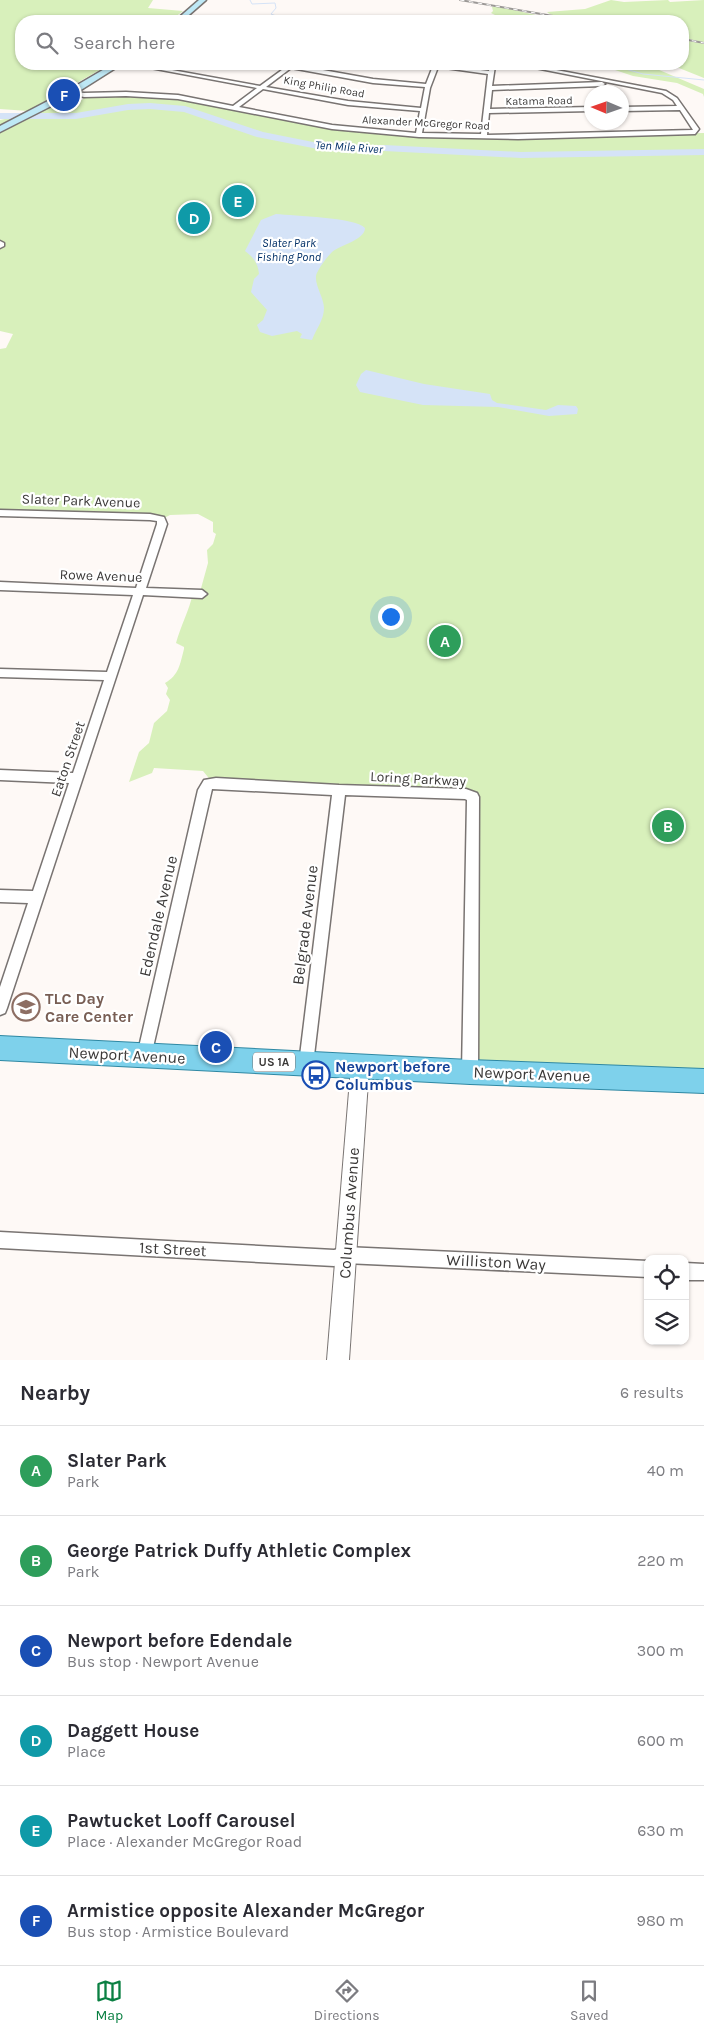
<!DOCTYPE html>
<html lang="en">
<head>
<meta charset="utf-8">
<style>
	:root { --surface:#fff; --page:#f7f7f7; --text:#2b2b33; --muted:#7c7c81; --line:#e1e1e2; --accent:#0b8043 }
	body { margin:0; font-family:Karla,sans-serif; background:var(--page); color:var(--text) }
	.controls { position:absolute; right:15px; bottom:15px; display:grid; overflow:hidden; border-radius:10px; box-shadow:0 1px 4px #0004 }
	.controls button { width:45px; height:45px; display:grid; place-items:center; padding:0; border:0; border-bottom:1px solid var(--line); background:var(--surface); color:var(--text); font:25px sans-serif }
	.compass { position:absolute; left:584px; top:85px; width:45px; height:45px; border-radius:50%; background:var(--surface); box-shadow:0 1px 4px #0004; rotate:272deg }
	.you { position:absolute; left:390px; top:616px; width:18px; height:18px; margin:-12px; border:4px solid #fff; border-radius:50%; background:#1a73e8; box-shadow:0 0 0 8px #1a73e833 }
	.badge { display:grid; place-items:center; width:32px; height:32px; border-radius:50%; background:var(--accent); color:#fff; font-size:16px; font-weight:700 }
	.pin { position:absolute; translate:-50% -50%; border:2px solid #fff; box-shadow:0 1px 5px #0006 }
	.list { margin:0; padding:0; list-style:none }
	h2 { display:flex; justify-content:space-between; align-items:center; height:65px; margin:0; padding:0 20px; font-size:21px }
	h2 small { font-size:16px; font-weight:400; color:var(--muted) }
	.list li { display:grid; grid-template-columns:32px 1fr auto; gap:15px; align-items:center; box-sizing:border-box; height:90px; padding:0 20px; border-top:1px solid var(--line) }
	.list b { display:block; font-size:19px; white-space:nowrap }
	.list p { margin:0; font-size:16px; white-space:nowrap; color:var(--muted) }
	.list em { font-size:16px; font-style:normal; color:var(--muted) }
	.icon { flex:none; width:28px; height:28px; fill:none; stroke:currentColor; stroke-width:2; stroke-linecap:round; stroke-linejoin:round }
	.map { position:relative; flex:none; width:704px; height:1360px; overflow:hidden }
	.search { position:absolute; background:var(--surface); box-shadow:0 1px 4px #0004; left:15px; right:15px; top:15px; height:55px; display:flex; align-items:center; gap:12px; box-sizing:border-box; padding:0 18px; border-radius:20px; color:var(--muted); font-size:19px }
	.sheet { height:605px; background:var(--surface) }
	nav { display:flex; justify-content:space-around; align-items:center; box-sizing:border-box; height:70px; border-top:1px solid var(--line); background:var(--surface); font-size:14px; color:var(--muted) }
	nav a { display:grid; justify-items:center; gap:2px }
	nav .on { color:var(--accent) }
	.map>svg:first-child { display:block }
</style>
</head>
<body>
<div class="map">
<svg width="704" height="1360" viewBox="0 0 704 1360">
	<rect width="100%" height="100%" fill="#fef9f6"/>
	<g fill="#d8f0bb">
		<polygon points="0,0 153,0 148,8 183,11 170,21 21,21 21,64 110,64 28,111 0,109"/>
		<path d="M 611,0 L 624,2 L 668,0 L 670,2 L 704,0 L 704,42 L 683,38 L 683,21 C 658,21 562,26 547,12 L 585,9 Z"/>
		<polygon points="495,6 536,15 547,21 423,21 497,16 491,13 493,11 492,7"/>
		<polygon points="683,40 704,44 704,78 669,64 683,64"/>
		<polygon points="583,64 645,64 704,89 704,97 703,94 677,83 633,76 603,66"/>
		<path d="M 85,96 L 165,96 L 335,127 L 443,136 L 704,133 L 704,1080 L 472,1071 L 476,800 L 212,782 L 203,771 L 154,768 L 152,773 L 129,782 L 139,752 L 149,743 L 154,723 L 167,711 L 170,700 L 166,694 L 168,688 L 165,683 C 179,675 180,664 184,649 L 184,647 L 176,643 C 181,625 189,611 193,593 L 200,592 L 208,563 L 207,550 L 213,544 L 216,534 L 213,532 L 213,522 L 198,514 L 170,515 L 164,518 L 0,512 L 0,349 L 6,348 L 13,334 L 0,331 L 0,120 L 20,116 L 30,119 L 36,115 L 33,113 L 53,103 L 58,104 L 82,100 Z"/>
	</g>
	<g fill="#d5e3f7">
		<path d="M 276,214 C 294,216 355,217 365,228 C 365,240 340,245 332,252 C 327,257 321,265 318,271 C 311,281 324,296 324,308 C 324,320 316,329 312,340 L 300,338 L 302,334 L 297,331 L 272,336 L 260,332 L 257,325 L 263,320 L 267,310 L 251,292 L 254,279 L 259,274 C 258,263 253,257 245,251 L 261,220 Z"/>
		<polygon points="366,370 424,384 490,394 492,400 497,403 546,410 558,405 576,406 578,409 577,414 549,416 498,407 423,405 360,392 356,385 361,374"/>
	</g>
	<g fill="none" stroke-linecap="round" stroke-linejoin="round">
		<g stroke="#d5e3f7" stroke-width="1">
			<polyline points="250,0 252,4 275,3 276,8 271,14 281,18 304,21 365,21"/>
			<polyline points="608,64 643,74 704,80"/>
		</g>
		<polygon fill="#d5e3f7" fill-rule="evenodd" points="150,103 185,106 263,132 328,145 384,145 521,152 704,149 704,155 521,158 384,151 328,151 257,137 184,112 150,109 128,110 76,119 0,119 0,113 76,113 128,104"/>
	</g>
	<polygon fill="#c9c4c2" stroke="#9d9896" points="240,194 255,199 238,206 231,205 221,200"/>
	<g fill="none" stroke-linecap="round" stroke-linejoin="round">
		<g stroke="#797472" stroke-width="3">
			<g id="minor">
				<path d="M 129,64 L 139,64 L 260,86 L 286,67 L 276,64 L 295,64 L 295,65 L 373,79 L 426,84 L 433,66 L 428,64 L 489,71 L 490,64 L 497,64 L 495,66 L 492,86 L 602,82 L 605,84 L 602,86 L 492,90 L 490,109 L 592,107 L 592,111 L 489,113 L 487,135 L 693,130 L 680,110 L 622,111 L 622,107 L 677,106 L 673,100 L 662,93 L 515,64 L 525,64 L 666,91 L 677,98 L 699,129 L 695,134 L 518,139 L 419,137 L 332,129 L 178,99 L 126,96 L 84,97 L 67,93 L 70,91 L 84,93 L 126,92 L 178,95 L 233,106 L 257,88 ZM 438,67 L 488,74 L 481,134 L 422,133 L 430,88 ZM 291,68 L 373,83 L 425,87 L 421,108 L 348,101 L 266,87 ZM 263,89 L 348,105 L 420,111 L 416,133 L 332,125 L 239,107 Z"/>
				<polygon points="0,241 4,243 4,246 0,248"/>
				<polygon points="0,510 150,514 164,517 167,524 146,588 202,590 207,594 202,598 143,595 7,1008 5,1013 0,1015 0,987 28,903 0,902 0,890 33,891 69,783 0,780 0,770 73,773 104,680 0,677 0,669 107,672 133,595 0,590 0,582 136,588 157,524 157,521 150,520 0,516"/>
				<polygon points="216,778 339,785 466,789 477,793 479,797 478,1072 475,1077 470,1080 465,1077 462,1072 467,800 465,799 345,795 313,1064 311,1069 306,1071 301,1069 299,1064 332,795 212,789 151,1056 149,1061 144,1063 139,1061 137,1056 198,790 204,780"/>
				<polygon points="0,1232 334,1250 345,1247 648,1261 648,1277 345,1263 334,1266 0,1248"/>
				<polygon points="685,1263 704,1264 704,1280 685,1280"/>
			</g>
		</g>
		<g stroke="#797472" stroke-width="2">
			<polygon id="tertiary" points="360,1058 366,1061 369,1067 349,1360 327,1360 351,1067 354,1061"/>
		</g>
		<g stroke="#797472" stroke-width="3">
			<g id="secondary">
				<polygon points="199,0 206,0 182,21 175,21"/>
				<polygon points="113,64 122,64 73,95 0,132 0,126 67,91"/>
			</g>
		</g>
		<g stroke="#2f88a3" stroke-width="2">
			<polygon id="primary" points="0,1036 470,1060 704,1069 704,1093 470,1084 0,1060"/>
		</g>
		<use href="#minor" fill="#fff" fill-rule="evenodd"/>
		<use href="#tertiary" fill="#fff" fill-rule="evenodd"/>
		<use href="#secondary" fill="#bee8f5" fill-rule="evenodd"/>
		<use href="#primary" fill="#7ed1eb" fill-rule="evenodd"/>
		<g stroke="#9b9896" stroke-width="2">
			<g id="rail">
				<polyline points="460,0 582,21"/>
				<polyline points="683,39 704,43"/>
			</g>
		</g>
		<use href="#rail" stroke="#fff" stroke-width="1" stroke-dasharray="4.5" stroke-linecap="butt"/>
	</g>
	<defs>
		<g id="school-ring" transform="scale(1.4375)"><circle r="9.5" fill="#fff" stroke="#8d6e63" stroke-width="1.5"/><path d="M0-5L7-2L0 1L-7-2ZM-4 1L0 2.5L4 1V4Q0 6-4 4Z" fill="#8d6e63"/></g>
		<g id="bus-ring" transform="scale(1.4375)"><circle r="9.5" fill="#fff" stroke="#1a4fb4" stroke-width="1.5"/><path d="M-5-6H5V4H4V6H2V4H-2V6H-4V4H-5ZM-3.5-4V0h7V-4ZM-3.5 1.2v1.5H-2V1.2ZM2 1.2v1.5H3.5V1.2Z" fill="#1a4fb4"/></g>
	</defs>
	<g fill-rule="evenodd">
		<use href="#school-ring" x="26" y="1007"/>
		<use href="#bus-ring" x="316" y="1075"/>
	</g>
	<g text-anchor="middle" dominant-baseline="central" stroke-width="4.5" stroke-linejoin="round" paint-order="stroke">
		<g font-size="11" fill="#3b3938" stroke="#fff">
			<text transform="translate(324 87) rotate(10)">King Philip Road</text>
			<text transform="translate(539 101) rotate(-1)">Katama Road</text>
			<text transform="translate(426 123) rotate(3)">Alexander McGregor Road</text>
		</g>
		<g font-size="12" font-style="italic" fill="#002f66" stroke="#fff">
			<text transform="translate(349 147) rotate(4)">Ten Mile River</text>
			<text x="289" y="243">Slater Park<tspan x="289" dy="14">Fishing Pond</tspan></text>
		</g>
		<rect fill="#fff" stroke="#767474" stroke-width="1" x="253" y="1052.5" width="42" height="19" rx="4"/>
		<g font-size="12" font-weight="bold" fill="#3b3938">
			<text x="274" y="1062">US 1A</text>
		</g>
		<g font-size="14" fill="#3b3938" stroke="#fff">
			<text transform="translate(81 501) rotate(2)">Slater Park Avenue</text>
			<text transform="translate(101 576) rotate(2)">Rowe Avenue</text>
			<text transform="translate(68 759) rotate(-71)">Eaton Street</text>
			<text transform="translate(418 779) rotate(3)">Loring Parkway</text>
		</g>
		<g font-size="16" fill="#3b3938" stroke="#fff">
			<text transform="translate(158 916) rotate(-77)">Edendale Avenue</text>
			<text transform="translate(305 925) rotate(-83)">Belgrade Avenue</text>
			<text transform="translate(127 1055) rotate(3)">Newport Avenue</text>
			<text transform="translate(532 1074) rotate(2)">Newport Avenue</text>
			<text transform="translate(349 1213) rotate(-86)">Columbus Avenue</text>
			<text transform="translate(173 1249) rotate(3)">1st Street</text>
			<text transform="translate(496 1262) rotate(3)">Williston Way</text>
		</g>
		<g font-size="16" font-weight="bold" fill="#785e54" stroke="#fff" text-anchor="start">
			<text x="45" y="998">TLC Day<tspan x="45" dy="18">Care Center</tspan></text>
		</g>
		<g font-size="16" font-weight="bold" fill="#164399" stroke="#fff" text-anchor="start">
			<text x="335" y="1066">Newport before<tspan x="335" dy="18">Columbus</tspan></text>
		</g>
	</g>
</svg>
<div class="controls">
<button><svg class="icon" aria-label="locate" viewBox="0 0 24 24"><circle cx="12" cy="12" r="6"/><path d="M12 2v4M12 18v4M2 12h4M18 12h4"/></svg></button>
<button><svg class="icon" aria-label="layers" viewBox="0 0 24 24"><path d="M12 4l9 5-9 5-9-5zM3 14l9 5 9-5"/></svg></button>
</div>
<svg class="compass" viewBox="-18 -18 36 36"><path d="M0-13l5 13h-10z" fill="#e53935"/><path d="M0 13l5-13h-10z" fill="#7c7c81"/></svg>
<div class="you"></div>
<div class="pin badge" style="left:445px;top:641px;background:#2e9e5b">A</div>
<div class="pin badge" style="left:668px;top:826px;background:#2e9e5b">B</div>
<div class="pin badge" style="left:216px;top:1047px;background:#1a4fb4">C</div>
<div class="pin badge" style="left:194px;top:218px;background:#0f9aa8">D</div>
<div class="pin badge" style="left:238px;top:201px;background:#0f9aa8">E</div>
<div class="pin badge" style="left:64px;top:95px;background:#1a4fb4">F</div>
<div class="search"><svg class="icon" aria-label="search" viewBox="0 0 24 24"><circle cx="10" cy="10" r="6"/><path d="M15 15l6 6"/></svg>Search here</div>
</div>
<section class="sheet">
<h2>Nearby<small>6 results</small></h2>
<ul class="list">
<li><span class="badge" style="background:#2e9e5b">A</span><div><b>Slater Park</b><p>Park</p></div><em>40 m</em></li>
<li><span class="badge" style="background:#2e9e5b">B</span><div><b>George Patrick Duffy Athletic Complex</b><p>Park</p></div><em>220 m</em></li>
<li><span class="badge" style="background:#1a4fb4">C</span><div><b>Newport before Edendale</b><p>Bus stop · Newport Avenue</p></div><em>300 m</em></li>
<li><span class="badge" style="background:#0f9aa8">D</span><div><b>Daggett House</b><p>Place</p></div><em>600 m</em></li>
<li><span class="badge" style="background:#0f9aa8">E</span><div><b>Pawtucket Looff Carousel</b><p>Place · Alexander McGregor Road</p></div><em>630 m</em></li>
<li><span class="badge" style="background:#1a4fb4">F</span><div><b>Armistice opposite Alexander McGregor</b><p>Bus stop · Armistice Boulevard</p></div><em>980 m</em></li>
</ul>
</section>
<nav>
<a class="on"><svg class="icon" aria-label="map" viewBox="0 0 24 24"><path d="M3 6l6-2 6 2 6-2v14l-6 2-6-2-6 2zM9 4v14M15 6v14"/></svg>Map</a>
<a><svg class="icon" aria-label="directions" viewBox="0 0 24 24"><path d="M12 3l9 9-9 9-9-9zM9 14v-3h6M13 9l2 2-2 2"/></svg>Directions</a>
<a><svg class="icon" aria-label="saved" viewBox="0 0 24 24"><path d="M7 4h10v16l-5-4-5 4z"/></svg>Saved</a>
</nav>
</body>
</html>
